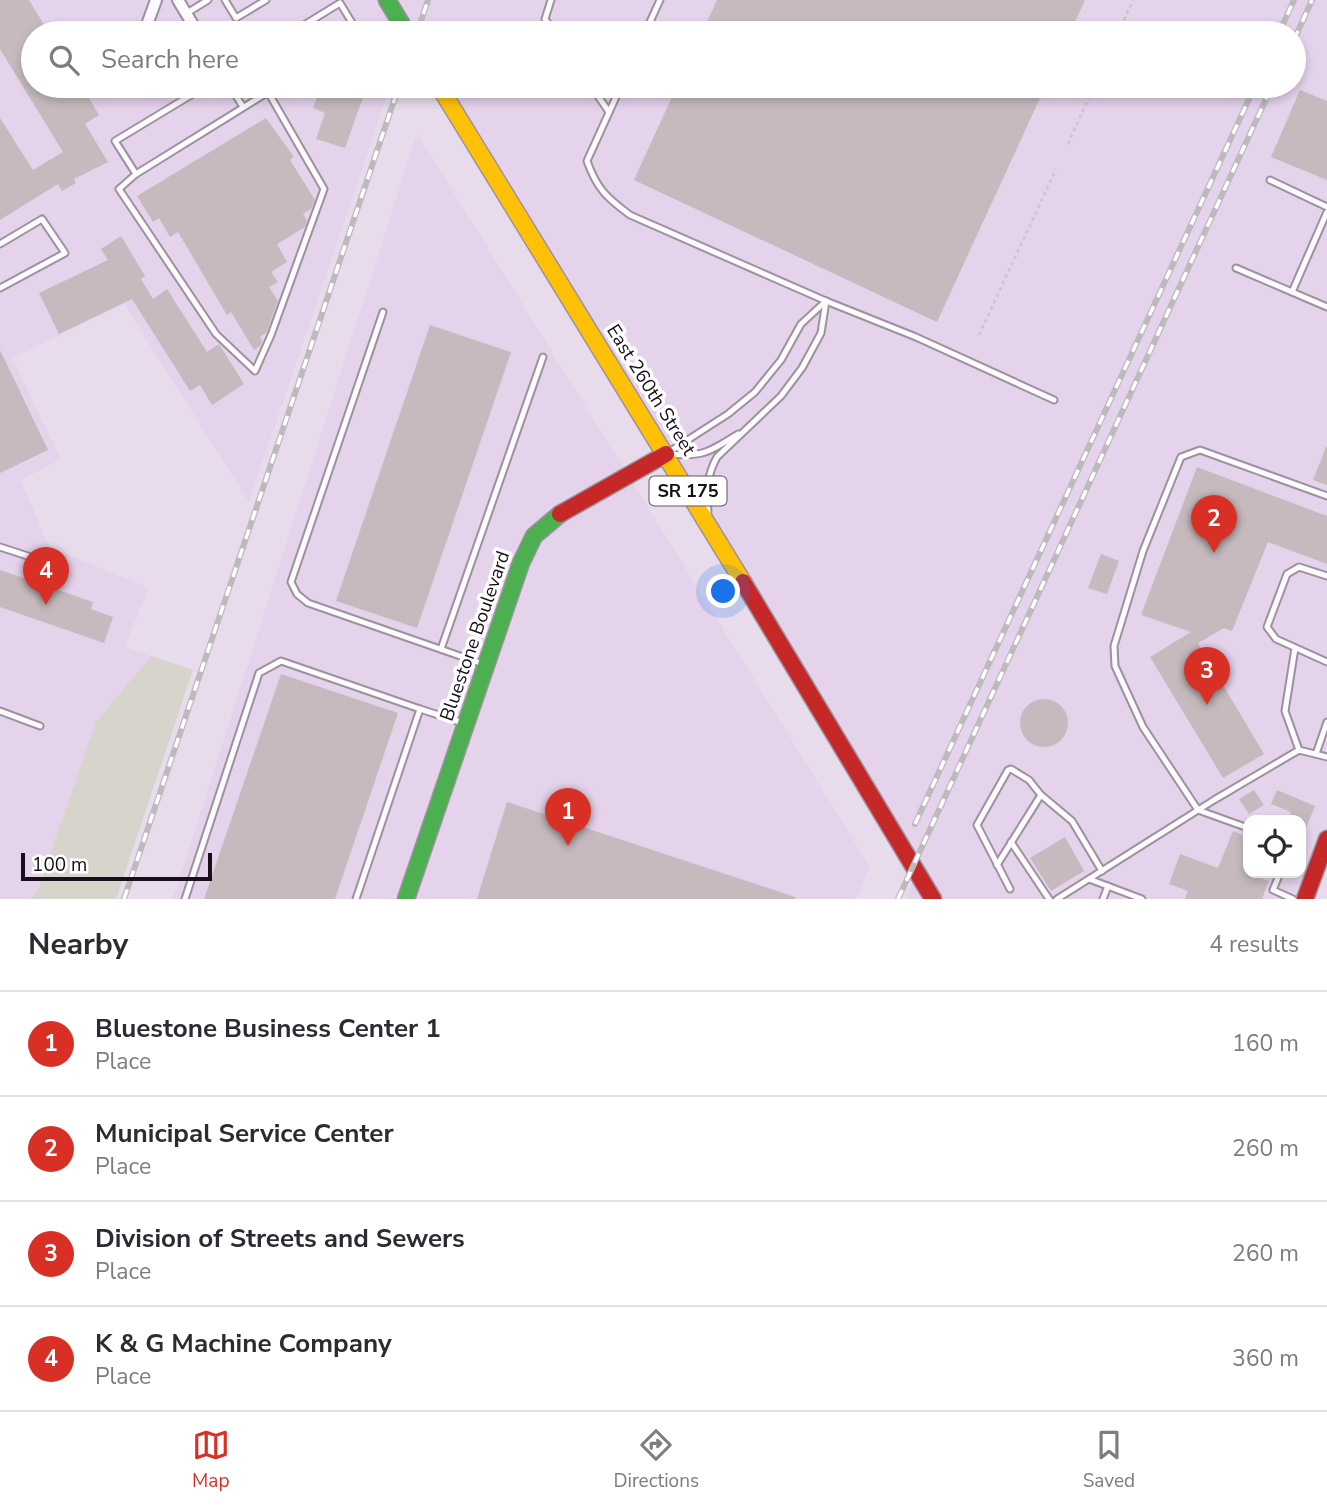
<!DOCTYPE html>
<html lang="en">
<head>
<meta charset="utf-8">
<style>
	:root { --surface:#fff; --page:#f7f7f7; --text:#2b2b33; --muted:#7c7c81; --line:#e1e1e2; --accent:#d93025 }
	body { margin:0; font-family:"Nunito Sans",sans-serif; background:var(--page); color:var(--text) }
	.controls { position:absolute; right:21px; bottom:21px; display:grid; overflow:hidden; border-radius:14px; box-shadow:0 4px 10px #0003 }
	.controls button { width:63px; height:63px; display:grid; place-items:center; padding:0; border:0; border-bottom:2px solid var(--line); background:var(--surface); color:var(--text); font:35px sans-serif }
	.scale { position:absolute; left:21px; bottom:18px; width:191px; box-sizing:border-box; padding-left:7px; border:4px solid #160f18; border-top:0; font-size:19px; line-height:24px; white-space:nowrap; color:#160f18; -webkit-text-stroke:5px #fff; paint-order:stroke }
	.you { position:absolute; left:724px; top:592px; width:24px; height:24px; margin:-18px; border:5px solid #fff; border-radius:50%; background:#1a73e8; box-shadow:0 0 0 10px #1a73e833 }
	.badge { display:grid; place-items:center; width:46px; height:46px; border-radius:50%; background:var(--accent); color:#fff; font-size:23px; font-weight:700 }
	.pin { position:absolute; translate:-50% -58px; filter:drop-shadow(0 2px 4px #0008) }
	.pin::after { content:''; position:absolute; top:37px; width:24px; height:21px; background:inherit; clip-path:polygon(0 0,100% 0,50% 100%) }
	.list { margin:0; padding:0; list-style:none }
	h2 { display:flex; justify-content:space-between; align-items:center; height:91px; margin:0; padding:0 28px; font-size:30px }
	h2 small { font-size:23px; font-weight:400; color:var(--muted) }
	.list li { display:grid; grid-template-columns:46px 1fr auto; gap:21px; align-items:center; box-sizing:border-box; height:105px; padding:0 28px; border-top:2px solid var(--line) }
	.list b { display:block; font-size:26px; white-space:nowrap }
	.list p { margin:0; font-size:23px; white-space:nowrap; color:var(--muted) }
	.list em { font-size:23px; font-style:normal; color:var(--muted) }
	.icon { flex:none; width:38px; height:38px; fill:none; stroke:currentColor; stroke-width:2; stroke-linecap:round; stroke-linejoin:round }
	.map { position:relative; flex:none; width:1327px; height:899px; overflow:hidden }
	.search { position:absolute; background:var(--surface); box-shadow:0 4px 10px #0003; left:21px; right:21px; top:21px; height:77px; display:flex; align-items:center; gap:18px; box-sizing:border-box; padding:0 24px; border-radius:38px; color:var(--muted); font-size:26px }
	.sheet { height:511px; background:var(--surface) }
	nav { display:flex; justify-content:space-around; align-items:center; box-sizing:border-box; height:98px; border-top:2px solid var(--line); background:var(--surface); font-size:19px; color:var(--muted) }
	nav a { display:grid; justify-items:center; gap:4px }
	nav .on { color:var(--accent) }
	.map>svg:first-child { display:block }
</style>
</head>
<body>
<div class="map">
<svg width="1327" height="899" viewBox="0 0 1327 899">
	<rect width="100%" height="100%" fill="#e8dcec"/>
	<g fill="#e5d2eb" fill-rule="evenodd">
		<path d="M 0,0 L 1327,0 L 1327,839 L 1305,899 L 906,899 L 916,872 L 439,86 L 1294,86 L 1294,33 L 33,33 L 33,86 L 390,86 L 249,502 L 124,304 L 12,358 L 61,459 L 21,480 L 49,547 L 148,588 L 125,647 L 151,656 L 96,722 L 37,892 L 31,899 L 0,899 ZM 1248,820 L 1301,820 L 1301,873 L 1248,873 Z"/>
		<polygon points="417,133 870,867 856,899 173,899"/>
	</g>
	<polygon fill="#d7d4cc" points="151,656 193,670 116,899 31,899 37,892 96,722"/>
	<g fill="#c6babe">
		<polygon points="0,0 29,0 49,33 33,33 33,86 82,86 99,115 85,124 108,162 74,179 76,183 62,191 58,184 0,220 0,118 33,170 63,152 0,49"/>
		<polygon points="717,0 1085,0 1073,26 1091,31 1090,33 702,33"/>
		<polygon points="321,86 367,86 345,148 316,139 325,113 313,108"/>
		<polygon points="677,86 1054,86 1048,99 1041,96 937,322 634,180"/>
		<polygon points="1300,90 1327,101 1327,180 1271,157"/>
		<polygon points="266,118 294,157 290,160 315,200 311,209 303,214 307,221 305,227 277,244 287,262 271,272 278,282 269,287 278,301 266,333 260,337 262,341 260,346 254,350 231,312 227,315 178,232 170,237 159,218 153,222 137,196"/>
		<polygon points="121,236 145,276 141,279 153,299 167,289 207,352 219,344 244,384 212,405 200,385 190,391 132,299 59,334 39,293 108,260 101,249"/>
		<polygon points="430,325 511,352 417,628 336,601"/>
		<polygon points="0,350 48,450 0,473"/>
		<polygon points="1326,447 1327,447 1327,485 1313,480"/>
		<polygon points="1197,467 1327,516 1327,564 1268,542 1232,631 1224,628 1198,643 1264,754 1223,778 1150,657 1191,632 1141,615"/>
		<polygon points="1101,554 1119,561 1107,594 1088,588"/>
		<polygon points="0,570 93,602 91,609 113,617 104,643 0,607"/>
		<polygon points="281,674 398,713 335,899 204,899"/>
		<circle cx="1044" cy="723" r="24"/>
		<polygon points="1254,790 1264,805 1249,814 1239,799"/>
		<polygon points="1277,790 1315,806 1301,840 1301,820 1288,820 1291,812 1271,804"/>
		<polygon points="507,802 795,897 795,899 477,899"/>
		<polygon points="1233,831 1248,837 1248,874 1269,881 1262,899 1185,899 1188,891 1169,884 1180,854 1218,868"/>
		<polygon points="1065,837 1084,871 1051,891 1030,858"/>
	</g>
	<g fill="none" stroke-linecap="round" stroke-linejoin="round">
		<g stroke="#9c929e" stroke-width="9">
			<g id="lane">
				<polyline points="225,0 236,18 266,0"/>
				<polyline points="551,0 545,19 555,33"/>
				<polyline points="187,13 208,0"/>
				<polyline points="291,33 340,3 354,26 343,33"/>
				<polyline points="645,33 660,0"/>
				<polyline points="206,86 115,141 136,174 278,86"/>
				<polyline points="230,86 243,107"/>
				<polyline points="591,86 609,112"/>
				<path d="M 621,86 L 587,161 C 597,189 607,198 630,215 L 826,301 L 916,337 L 1054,400"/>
				<polyline points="136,174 119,189 216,334 255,371 271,335 324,189 268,92"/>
				<polyline points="1270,180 1327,207"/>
				<polyline points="0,244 42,219 65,253 0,288"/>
				<polyline points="1236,268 1327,307"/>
				<polyline points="1292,292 1327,212"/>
				<polyline points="383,312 291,582 297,594 308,603 483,664"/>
				<polyline points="669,452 728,414 755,392 781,360 801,324 826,301"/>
				<path d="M 669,454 C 704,457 709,452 738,434"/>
				<path d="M 708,512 C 706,491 707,475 717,457 L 781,396 L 802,368 L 821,333 L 826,301"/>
				<polyline points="0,547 40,560"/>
				<polyline points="1327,576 1299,567 1287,574 1267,627 1276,639 1327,662"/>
				<polyline points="1295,648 1285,711 1299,750"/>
				<polyline points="441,649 543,357"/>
				<polyline points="0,711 40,726"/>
				<polyline points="1316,754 1327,722"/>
				<polyline points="1248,828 1198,810 1143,727 1115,666 1114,646 1143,551 1181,457 1200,450 1327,496"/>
				<polyline points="1011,842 1049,899"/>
				<polyline points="997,865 1041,795"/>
				<polyline points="1280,873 1273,890 1293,899"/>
				<polyline points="1089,879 1142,899"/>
				<polyline points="1010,889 977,825 1008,770 1011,769 1029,780 1041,795 1072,821 1102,871"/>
				<polyline points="185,899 259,673 281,661 420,709"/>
				<polyline points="356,899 420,709 463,723"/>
				<polyline points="1057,899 1214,800 1299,750 1327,757"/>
				<polyline points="1103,899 1108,886"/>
			</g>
		</g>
		<g stroke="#9c929e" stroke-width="14">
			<g id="street">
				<polyline points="178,0 198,33"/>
				<polyline points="144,33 156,0"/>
			</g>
		</g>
		<g stroke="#9c929e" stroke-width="19">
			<g id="fast">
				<polyline points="387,0 407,33"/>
				<polyline points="406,899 521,563 534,536 560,514"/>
			</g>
		</g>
		<g stroke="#9c929e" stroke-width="19">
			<polyline id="slow" points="439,86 743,582"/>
		</g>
		<g stroke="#9c929e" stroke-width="19">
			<g id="jam">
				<polyline points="560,514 666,454"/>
				<polyline points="743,582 933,899"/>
				<polyline points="1305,899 1327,839"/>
			</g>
		</g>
		<g stroke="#c9c5ca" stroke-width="2.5" stroke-dasharray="3.5 3.5" stroke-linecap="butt">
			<polyline points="1118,33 1133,0"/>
			<polyline points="1068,144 1094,86"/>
			<polyline points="979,335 1056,169"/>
		</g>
		<use href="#lane" stroke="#fcfafc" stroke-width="5"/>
		<use href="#street" stroke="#fcfafc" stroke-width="10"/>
		<use href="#fast" stroke="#4caf50" stroke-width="16"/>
		<use href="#slow" stroke="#ffc107" stroke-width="16"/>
		<use href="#jam" stroke="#c62828" stroke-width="16"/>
		<g stroke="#bdb9bd" stroke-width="6">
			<g id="rail">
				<polyline points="417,33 428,0"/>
				<polyline points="1279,33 1294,0"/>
				<polyline points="1294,40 1312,0"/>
				<polyline points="915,824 1255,86"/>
				<polyline points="124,899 399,86"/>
				<polyline points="898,899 1272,86"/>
			</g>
		</g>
		<use href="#rail" stroke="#fff" stroke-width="3.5" stroke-dasharray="10" stroke-linecap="butt"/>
	</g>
	<g text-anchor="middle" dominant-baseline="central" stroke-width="7" stroke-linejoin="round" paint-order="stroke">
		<rect fill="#fff" stroke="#5c575d" stroke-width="2" x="649.5" y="476.5" width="77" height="29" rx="5"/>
		<g font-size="18" font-weight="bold" fill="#160f18">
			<text x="688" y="491">SR 175</text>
		</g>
		<g font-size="19" fill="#160f18" stroke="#fff">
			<text transform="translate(651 390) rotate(58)">East 260th Street</text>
			<text transform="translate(475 636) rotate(-71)">Bluestone Boulevard</text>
		</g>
	</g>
</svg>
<div class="controls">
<button><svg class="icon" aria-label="locate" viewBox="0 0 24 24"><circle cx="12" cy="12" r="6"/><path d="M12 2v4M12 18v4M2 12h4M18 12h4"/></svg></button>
</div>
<div class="scale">100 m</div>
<div class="you"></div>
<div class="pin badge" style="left:568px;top:846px">1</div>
<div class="pin badge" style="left:1214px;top:553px">2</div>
<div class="pin badge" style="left:1207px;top:705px">3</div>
<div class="pin badge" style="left:46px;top:605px">4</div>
<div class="search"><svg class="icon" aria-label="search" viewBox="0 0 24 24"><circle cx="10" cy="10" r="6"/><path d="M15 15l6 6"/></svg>Search here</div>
</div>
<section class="sheet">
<h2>Nearby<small>4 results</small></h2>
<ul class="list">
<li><span class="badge">1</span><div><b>Bluestone Business Center 1</b><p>Place</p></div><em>160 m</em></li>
<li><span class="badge">2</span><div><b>Municipal Service Center</b><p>Place</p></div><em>260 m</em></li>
<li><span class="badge">3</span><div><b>Division of Streets and Sewers</b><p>Place</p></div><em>260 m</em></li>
<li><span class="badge">4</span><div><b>K &amp; G Machine Company</b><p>Place</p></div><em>360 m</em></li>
</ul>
</section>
<nav>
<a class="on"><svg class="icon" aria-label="map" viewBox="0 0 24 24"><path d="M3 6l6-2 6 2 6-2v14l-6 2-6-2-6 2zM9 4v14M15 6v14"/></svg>Map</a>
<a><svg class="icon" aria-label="directions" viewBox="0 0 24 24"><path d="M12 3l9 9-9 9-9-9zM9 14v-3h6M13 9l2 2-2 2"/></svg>Directions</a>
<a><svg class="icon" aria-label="saved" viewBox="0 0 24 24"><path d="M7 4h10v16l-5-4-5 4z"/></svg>Saved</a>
</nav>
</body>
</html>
